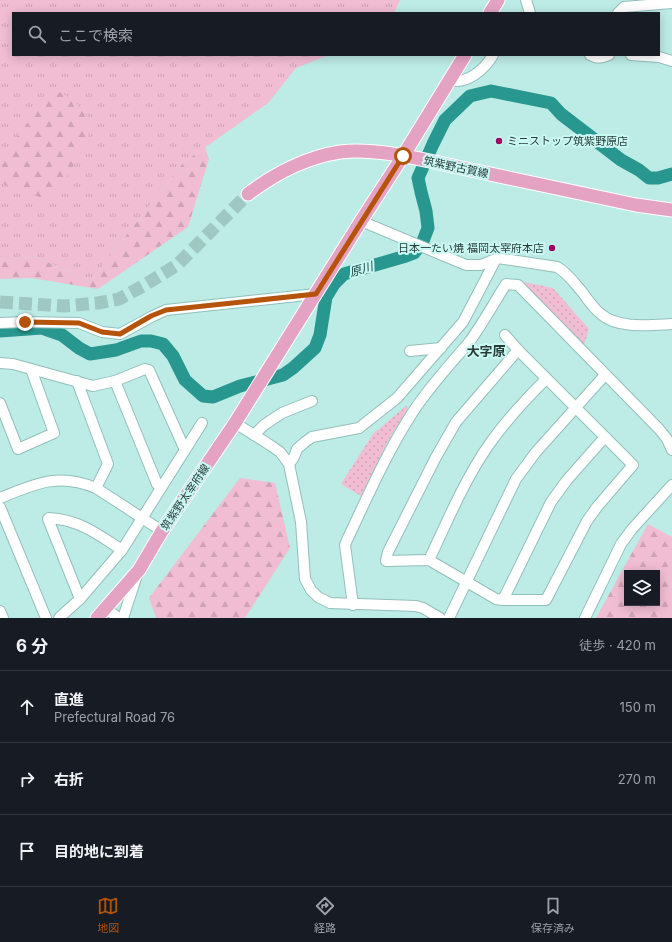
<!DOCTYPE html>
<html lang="ja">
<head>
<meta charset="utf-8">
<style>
	:root { --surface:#171b24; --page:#242831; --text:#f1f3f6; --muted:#9ea1a6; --line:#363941; --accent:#b45309 }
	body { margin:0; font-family:Inter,"Noto Sans JP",sans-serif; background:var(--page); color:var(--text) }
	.controls { position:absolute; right:12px; bottom:12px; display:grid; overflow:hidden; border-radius:0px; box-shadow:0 2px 10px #0003 }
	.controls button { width:36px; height:36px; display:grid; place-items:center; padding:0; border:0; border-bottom:1px solid var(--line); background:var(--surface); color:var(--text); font:20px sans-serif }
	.stop { position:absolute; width:12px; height:12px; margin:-9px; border:3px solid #b45309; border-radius:50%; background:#fff }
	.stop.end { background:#b45309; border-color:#fff; box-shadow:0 1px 4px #0008 }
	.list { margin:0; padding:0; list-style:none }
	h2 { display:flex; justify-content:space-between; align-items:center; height:52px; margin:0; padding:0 16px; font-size:17px }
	h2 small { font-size:13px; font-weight:400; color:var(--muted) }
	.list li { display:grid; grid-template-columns:26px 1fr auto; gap:12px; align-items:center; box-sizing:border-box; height:72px; padding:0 16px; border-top:1px solid var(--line) }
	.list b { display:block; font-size:15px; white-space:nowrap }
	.list p { margin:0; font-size:13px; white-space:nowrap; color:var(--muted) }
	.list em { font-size:13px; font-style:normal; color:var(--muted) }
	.icon { flex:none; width:22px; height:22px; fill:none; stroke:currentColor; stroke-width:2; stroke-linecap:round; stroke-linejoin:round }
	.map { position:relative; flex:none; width:672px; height:618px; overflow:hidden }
	.search { position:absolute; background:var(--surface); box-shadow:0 2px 10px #0003; left:12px; right:12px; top:12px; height:44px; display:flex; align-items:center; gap:10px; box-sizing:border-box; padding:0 14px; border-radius:0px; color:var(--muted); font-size:15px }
	.sheet { height:268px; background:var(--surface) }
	nav { display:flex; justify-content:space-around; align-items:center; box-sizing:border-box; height:56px; border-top:1px solid var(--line); background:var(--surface); font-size:11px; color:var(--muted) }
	nav a { display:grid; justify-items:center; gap:2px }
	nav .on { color:var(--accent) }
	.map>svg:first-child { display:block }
</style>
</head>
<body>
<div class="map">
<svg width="672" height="618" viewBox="0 0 672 618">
	<defs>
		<pattern id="grass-tufts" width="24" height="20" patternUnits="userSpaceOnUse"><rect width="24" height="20" fill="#f1bdd3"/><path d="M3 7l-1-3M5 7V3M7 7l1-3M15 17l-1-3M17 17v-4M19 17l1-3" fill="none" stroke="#cfa3b6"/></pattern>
		<pattern id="forest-firs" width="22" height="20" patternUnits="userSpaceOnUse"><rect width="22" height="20" fill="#f1bdd3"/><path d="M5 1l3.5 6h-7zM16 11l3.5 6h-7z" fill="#cfa3b6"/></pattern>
		<pattern id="park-dots" width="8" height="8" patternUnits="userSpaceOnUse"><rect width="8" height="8" fill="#f1bdd3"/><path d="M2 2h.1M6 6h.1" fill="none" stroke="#cfa3b6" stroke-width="1.8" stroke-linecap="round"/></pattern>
	</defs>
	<rect width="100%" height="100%" fill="#bdebe5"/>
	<polygon fill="url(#grass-tufts)" points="0,0 400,0 394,13 13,13 13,55 329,55 296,68 268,103 183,163 90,282 37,257 0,262"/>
	<g fill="url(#forest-firs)" fill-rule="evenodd">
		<path d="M 56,91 C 67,94 87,110 89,122 C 89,126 89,133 88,137 C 84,149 59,195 47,197 C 38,199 10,186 0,183 L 0,158 L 52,92 Z"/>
		<polygon points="205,147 209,159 188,227 98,289 32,278 0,279 0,262 37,257 90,282 183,163"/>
		<polygon points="240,478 275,483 290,548 245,618 156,618 149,598"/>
		<path d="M 648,524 L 672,537 L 672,618 L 596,618 ZM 627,573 L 657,573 L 657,603 L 627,603 Z"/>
	</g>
	<g fill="url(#park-dots)">
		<polygon points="519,281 553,288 589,329 584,345"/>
		<polygon points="406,406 408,408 388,441 361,496 341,484 373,434"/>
	</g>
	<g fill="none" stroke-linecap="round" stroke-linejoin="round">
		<polyline stroke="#27978f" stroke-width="13" points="0,331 42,328 62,335 79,348 90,354 116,350 141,341 151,341 163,344 173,356 185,380 203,396 213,397 240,386 283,375 293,368 315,348 320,335 326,297 334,284 344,274 406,256 414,253 423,241 428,228 426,211 421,192 418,178 433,144 445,120 470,96 491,91 551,103 561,114 621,160 639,170 649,178 658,178 672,174"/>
		<polyline stroke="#9fc8c3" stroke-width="13" stroke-dasharray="13 6" stroke-linecap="butt" points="0,302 64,306 98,303 119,299 143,286 177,265 248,194"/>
		<g stroke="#93bfba" stroke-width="12">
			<g id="minor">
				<polyline points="526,0 530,13"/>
				<polyline points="618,13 624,7 672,3"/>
				<path d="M 590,55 C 597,59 602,58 609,55"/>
				<polyline points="631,55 659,57 672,61"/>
				<path d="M 450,80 C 467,85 485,69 493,55"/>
				<path d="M 361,221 L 466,265 L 481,265 L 498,258 L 557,267 C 568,273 575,284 583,293 C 588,300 594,309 601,314 C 617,329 651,325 672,324"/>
				<polyline points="0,323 25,322 79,323 102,332 120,334 151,317 166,310 316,294"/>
				<polyline points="505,335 518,350"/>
				<polygon points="518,350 633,465 597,507 587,521 546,600 503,600 496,599 429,560 386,561 388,552 436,457 456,422"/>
				<polyline points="410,351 441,348"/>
				<polyline points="0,363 13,364 93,386 115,381 145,369 149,370 185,450"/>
				<polyline points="77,381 108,464 96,488"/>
				<polyline points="115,381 157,484 161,488"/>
				<polyline points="0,403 18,449 54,433 31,369"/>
				<polyline points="235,423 270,445 280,452 289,464 301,522 305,579 311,590 318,597 330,603 416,606 423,608 440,618"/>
				<polyline points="254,435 264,425 282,413 312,401"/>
				<polyline points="289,464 294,457 297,449 305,442 312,437 359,428 397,398 463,322 496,259"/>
				<path d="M 0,498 C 35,484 58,472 96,488 L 162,531"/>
				<polyline points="0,507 46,618"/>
				<path d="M 429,560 C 447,522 464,481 488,446 C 504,423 526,399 546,379"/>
				<path d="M 80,599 L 48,519 L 49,518 C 80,520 97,534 122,550"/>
				<polyline points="503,600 551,502 567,480 605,437"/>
				<path d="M 353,605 L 345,545 L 347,540 C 367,498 386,454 411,415 C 428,388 450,365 470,341 C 483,323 494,303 506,284 L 518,285 L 659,429 L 667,439 L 672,450"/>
				<polyline points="0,611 3,618"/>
				<polyline points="104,611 112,613 119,618"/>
				<polyline points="59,618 80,599 122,550 202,423"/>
				<polyline points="123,618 138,572"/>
				<polyline points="449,618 516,479 536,452 605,375"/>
				<polyline points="585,618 621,544 632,529 672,485"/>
			</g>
		</g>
		<g stroke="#fff" stroke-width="15">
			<g id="major">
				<polyline points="490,13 498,0"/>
				<path d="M 248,194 C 274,174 307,157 340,152 C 374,147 424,160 457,167 C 517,180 576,192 636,205 L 672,210"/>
				<polyline points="97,618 139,570 162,531 235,423 361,221 403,156 465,55"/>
			</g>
		</g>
		<use href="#minor" stroke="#fff" stroke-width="10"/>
		<use href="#major" stroke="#e5a3c4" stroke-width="13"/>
	</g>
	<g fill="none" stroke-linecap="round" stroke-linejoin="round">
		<polyline stroke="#b45309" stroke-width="5" points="25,322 79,323 102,332 120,334 151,316 166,310 316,294 403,156"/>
	</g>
	<g fill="#970c61" stroke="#caf8f3" stroke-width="1.5">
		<circle cx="499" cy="141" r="4"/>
		<circle cx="552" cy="248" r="4"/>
	</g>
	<g text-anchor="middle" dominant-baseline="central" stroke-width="4" stroke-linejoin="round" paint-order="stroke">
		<g font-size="11" fill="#293b39" stroke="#caf8f3" text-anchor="start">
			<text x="507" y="141">ミニストップ筑紫野原店</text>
			<text x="544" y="248" text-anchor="end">日本一たい焼 福岡太宰府本店</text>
		</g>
		<g font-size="11" fill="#293b39" stroke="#caf8f3">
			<text transform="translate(456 167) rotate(12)">筑紫野古賀線</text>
			<text transform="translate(185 497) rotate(-56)">筑紫野太宰府線</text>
		</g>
		<g font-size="12" font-style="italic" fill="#0c3d3a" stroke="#caf8f3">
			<text transform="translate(361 269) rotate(-16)">原川</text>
		</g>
		<g font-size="13" font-weight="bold" fill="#293b39" stroke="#caf8f3">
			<text x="486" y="351">大字原</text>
		</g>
	</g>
</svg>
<div class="controls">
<button><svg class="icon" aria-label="layers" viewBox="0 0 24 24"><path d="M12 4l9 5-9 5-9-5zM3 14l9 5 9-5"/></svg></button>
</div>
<div class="stop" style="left:403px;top:156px"></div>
<div class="stop end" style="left:25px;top:322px"></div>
<div class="search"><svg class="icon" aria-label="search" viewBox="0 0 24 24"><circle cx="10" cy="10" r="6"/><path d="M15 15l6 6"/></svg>ここで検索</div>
</div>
<section class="sheet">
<h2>6 分<small>徒歩 · 420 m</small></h2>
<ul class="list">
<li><svg class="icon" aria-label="ahead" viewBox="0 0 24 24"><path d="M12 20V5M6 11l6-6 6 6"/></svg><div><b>直進</b><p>Prefectural Road 76</p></div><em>150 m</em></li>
<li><svg class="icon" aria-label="right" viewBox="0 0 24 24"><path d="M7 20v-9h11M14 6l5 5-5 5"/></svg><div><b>右折</b></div><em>270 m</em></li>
<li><svg class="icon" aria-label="arrive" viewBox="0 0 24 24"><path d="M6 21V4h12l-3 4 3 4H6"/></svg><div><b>目的地に到着</b></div></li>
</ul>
</section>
<nav>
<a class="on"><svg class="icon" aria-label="map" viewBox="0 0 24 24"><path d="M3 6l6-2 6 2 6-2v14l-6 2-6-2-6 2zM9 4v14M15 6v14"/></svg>地図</a>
<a><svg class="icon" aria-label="directions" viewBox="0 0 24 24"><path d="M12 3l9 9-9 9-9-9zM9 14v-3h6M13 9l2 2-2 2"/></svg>経路</a>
<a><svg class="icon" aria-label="saved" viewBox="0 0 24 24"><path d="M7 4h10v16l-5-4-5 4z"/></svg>保存済み</a>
</nav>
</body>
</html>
